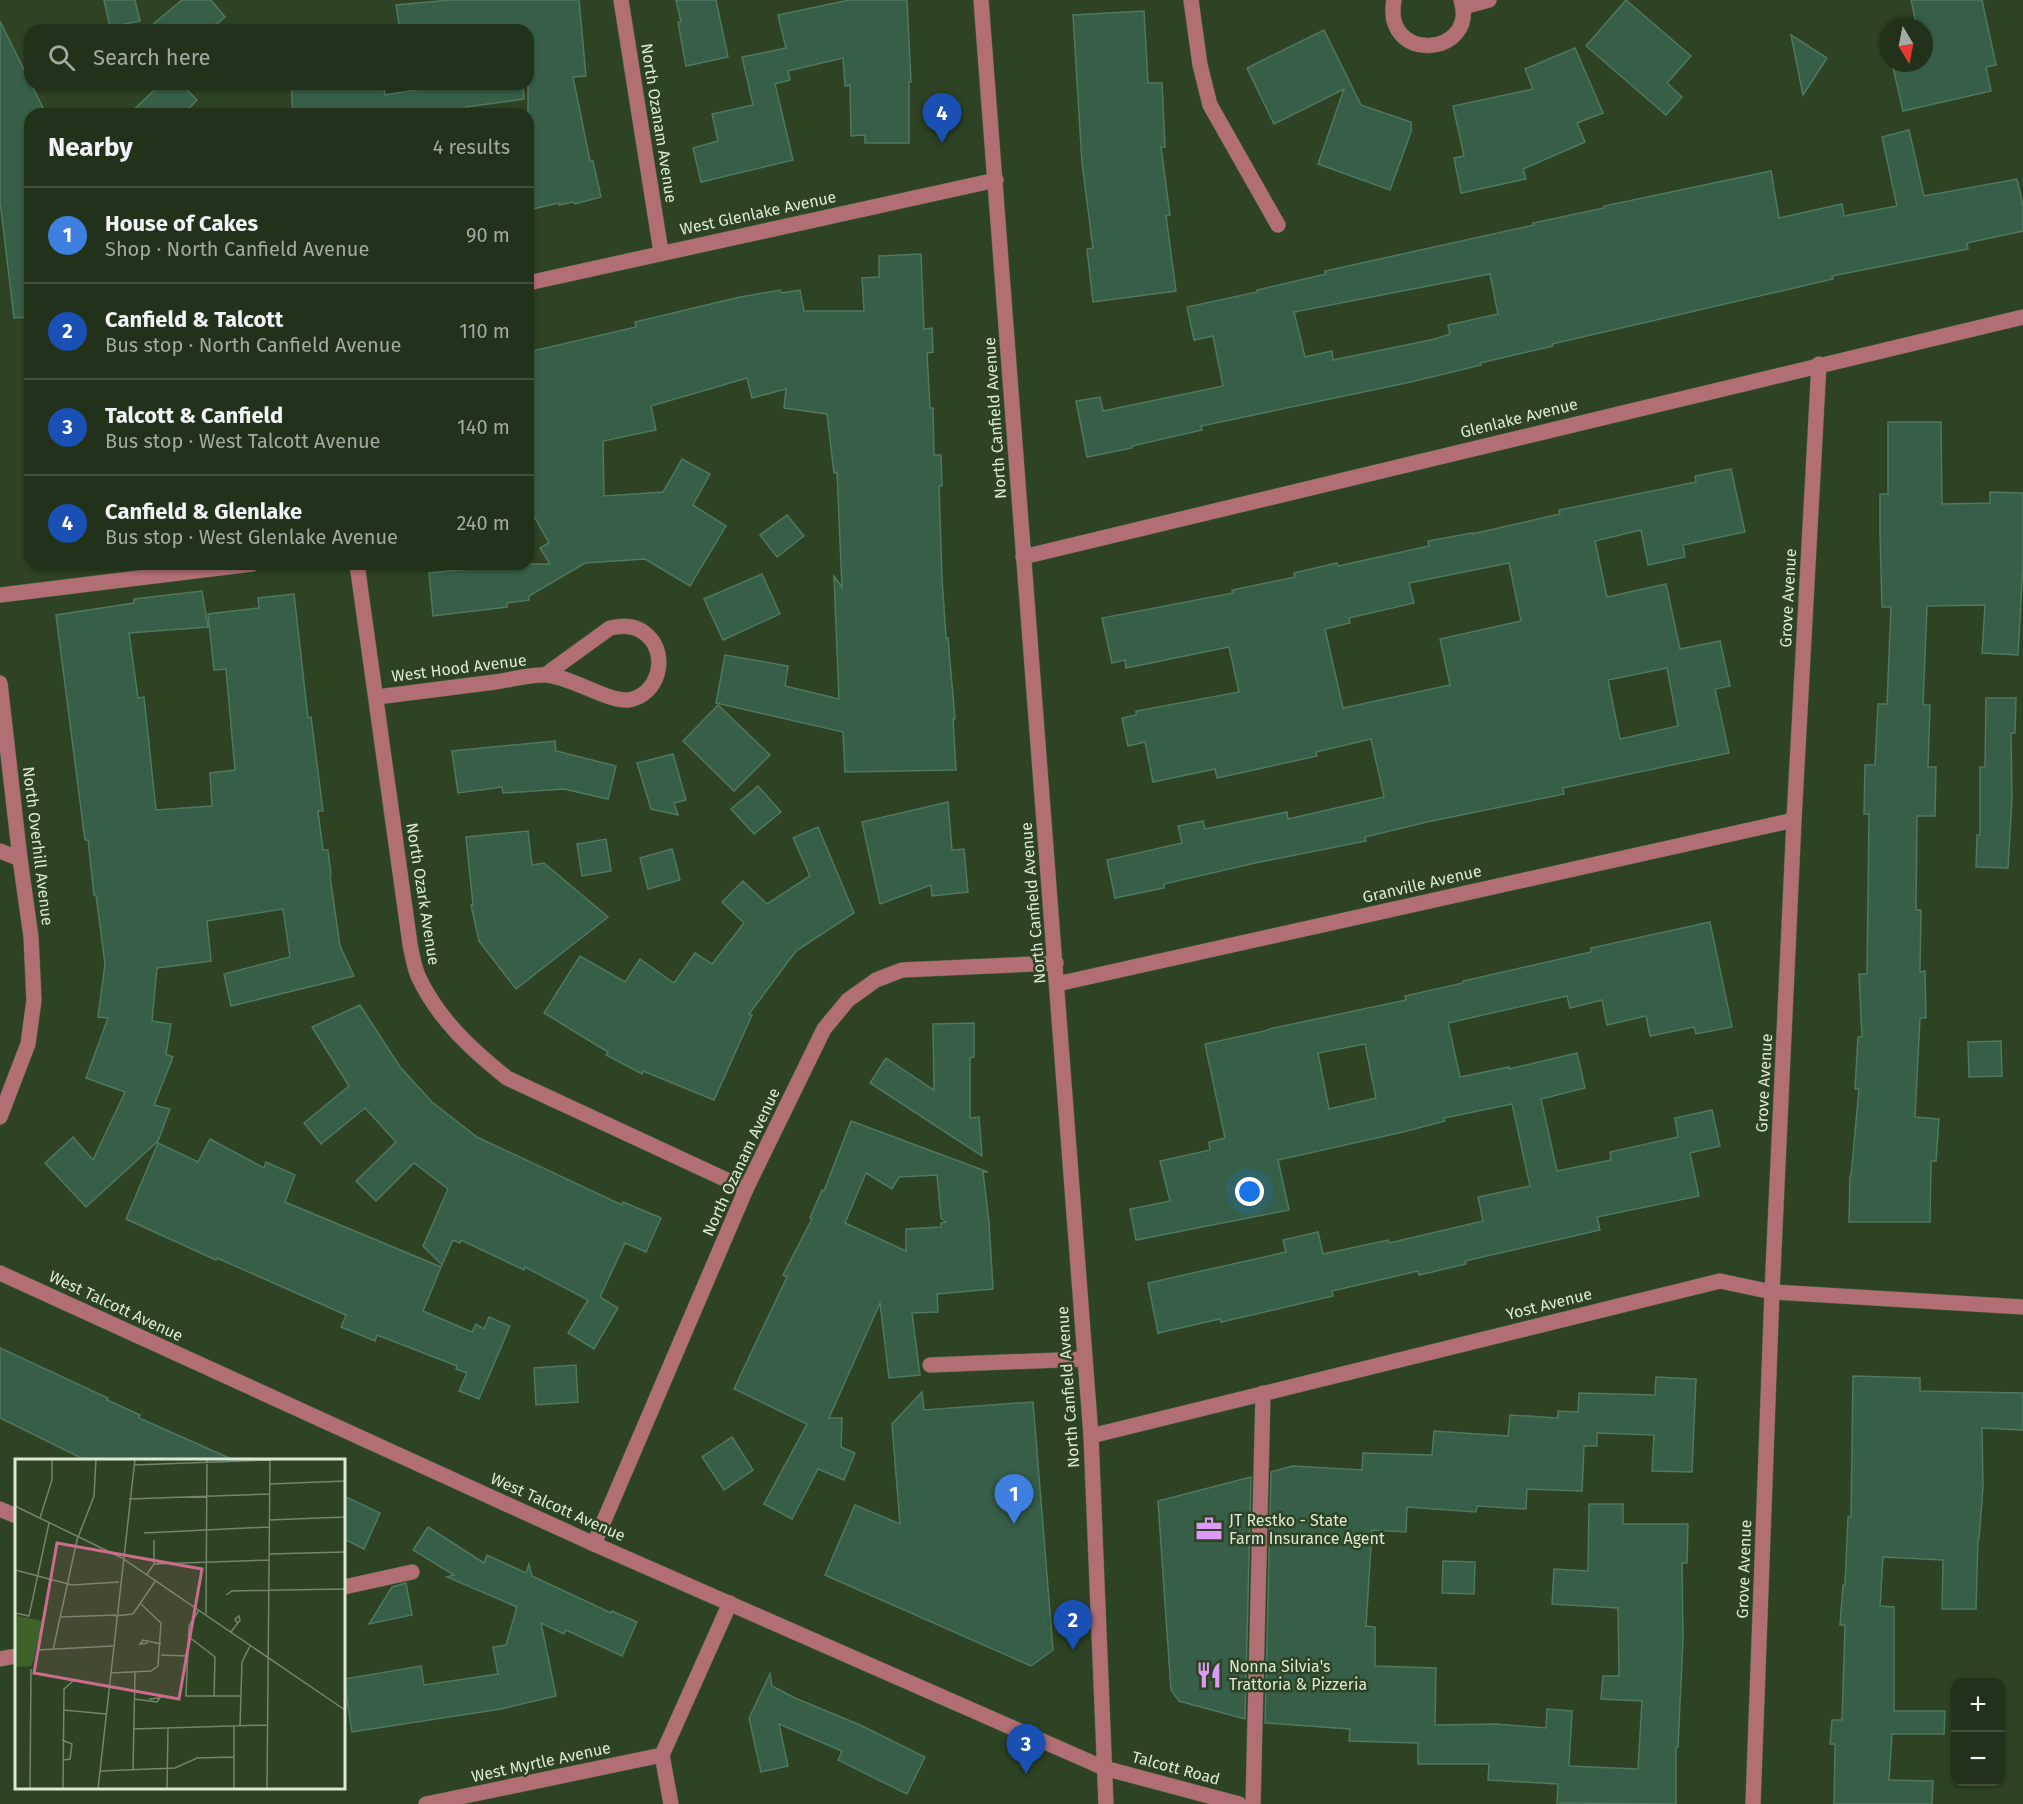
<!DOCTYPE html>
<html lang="en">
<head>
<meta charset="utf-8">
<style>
	:root { --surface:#22321a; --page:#2a3a23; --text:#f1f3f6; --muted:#a2aaa2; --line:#3f4d39; --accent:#ea580c }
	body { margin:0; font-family:"Fira Sans",sans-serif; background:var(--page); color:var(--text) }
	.controls { position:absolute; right:18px; bottom:18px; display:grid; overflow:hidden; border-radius:12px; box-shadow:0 2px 4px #0004 }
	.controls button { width:54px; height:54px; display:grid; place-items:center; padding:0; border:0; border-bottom:2px solid var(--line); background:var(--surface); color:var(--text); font:30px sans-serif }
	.compass { position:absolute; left:1879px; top:18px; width:54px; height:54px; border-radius:50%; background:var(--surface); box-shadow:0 2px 4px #0004; rotate:170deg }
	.you { position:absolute; left:1250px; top:1192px; width:21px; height:21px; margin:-15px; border:4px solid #fff; border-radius:50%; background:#1a73e8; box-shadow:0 0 0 9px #1a73e833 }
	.badge { display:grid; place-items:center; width:39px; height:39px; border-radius:50%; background:var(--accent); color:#fff; font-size:20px; font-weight:700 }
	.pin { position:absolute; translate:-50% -50px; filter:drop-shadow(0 2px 3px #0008) }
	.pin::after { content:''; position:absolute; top:32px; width:21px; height:18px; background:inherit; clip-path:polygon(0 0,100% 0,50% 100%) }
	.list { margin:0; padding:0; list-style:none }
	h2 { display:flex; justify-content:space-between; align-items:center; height:78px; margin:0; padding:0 24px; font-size:26px }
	h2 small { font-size:20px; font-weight:400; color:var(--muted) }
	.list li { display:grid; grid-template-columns:39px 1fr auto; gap:18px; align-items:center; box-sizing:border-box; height:96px; padding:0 24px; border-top:2px solid var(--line) }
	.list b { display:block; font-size:22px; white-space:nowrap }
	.list p { margin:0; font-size:20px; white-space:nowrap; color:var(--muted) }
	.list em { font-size:20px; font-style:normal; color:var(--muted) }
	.icon { flex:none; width:33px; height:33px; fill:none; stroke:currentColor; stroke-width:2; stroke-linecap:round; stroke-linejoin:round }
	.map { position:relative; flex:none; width:2023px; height:1804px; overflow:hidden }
	.search { position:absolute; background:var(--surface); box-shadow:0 2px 4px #0004; left:24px; top:24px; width:510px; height:66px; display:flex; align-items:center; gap:15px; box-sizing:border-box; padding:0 21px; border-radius:18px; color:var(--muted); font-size:22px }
	.panel { position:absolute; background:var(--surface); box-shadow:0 2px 4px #0004; left:24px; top:108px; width:510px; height:462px; border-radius:18px }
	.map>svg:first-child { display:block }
</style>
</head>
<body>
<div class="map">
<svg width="2023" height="1804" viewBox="0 0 2023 1804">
	<rect width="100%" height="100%" fill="#2d4323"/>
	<g fill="#375e47" stroke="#50775f" stroke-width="1.5" fill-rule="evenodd">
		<polygon points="104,0 135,0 140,21 110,27"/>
		<polygon points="182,0 211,0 225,17 210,30 146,30"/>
		<polygon points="450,0 579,0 586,76 573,77 590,161 593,161 601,197 575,204 573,202 559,205 559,203 528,210 528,30 400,30 396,5"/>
		<polygon points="676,0 716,0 728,57 686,66 678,22 681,22"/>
		<polygon points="849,0 907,0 911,82 909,82 909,143 865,143 865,135 851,136 850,85 845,86 843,58 788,71 790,80 775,84 793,160 701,182 693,148 718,141 712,114 753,105 742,57 786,48 778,15"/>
		<polygon points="1626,0 1691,56 1667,83 1682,97 1666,115 1586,46"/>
		<polygon points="1911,0 1982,0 1996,65 1986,67 1991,91 1903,111 1892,63 1924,63 1924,27 1917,27"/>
		<polygon points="1144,11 1148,83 1162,83 1165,147 1161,147 1170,215 1166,216 1176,291 1093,302 1087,249 1093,248 1082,163 1073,15"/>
		<polygon points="0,21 46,114 30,114 30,317 14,318 0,201"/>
		<polygon points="1324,30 1361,105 1411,122 1411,132 1390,190 1318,164 1344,89 1274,124 1247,68"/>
		<polygon points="1791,35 1827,58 1803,95"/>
		<polygon points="1575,48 1603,113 1577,123 1585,142 1523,169 1526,179 1461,193 1454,158 1464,156 1453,106 1533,89 1525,69"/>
		<polygon points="161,84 181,84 197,100 183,114 129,114"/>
		<polygon points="291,84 383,84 385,95 441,86 441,84 523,84 524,99 466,107 466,113 452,114 293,114"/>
		<path d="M 1909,130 L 1924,196 L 2017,179 L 2023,206 L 2023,231 L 1967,243 L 1968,249 L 1832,276 L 1833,279 L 1552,344 L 1553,346 L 1480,363 L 1481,365 L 1411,382 L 1201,426 L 1202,430 L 1132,446 L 1132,448 L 1087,457 L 1076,401 L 1100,397 L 1103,411 L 1223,386 L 1213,336 L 1194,340 L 1187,307 L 1257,292 L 1257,290 L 1326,274 L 1325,271 L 1534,225 L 1533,223 L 1604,208 L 1604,206 L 1771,171 L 1779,218 L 1842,204 L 1844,216 L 1897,206 L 1882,137 ZM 1490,274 L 1498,314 L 1448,325 L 1450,334 L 1435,339 L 1333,360 L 1332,351 L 1305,357 L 1294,312 Z"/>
		<polygon points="921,254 924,329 932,328 933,352 927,353 930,408 933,408 934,455 941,455 942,486 939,486 942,578 946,638 948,638 955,719 953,719 956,770 845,772 843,732 716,703 725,655 788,666 785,686 839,699 834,576 842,587 837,472 834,473 827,414 784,408 786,389 752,398 747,378 651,406 656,430 603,441 604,496 663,492 682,459 710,474 693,505 726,526 690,586 645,559 585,563 529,596 529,600 507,603 507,607 433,616 429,573 489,567 489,564 550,564 540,548 549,543 528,506 528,352 636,327 635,322 740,297 780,290 781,293 800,290 804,311 864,311 862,278 879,277 879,256"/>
		<polygon points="1888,422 1941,422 1942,504 1990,503 1990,492 2023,493 2023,562 2018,655 1982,653 1985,605 1927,606 1923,705 1930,705 1928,767 1936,767 1935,816 1917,816 1916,910 1921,910 1920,972 1925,971 1926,1018 1920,1018 1915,1117 1939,1119 1936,1161 1931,1161 1930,1222 1849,1222 1850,1176 1851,1176 1859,1089 1855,1089 1858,1037 1862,1037 1859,974 1867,974 1869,814 1864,814 1865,765 1875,765 1878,704 1887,704 1891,607 1882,607 1880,534 1880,494 1888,494"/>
		<path d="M 1731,469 L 1745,532 L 1683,545 L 1685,557 L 1648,565 L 1641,530 L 1595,541 L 1607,597 L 1666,584 L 1680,649 L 1720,641 L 1730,686 L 1715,689 L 1729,753 L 1563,788 L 1564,794 L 1427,822 L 1365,837 L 1366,841 L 1255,863 L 1164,884 L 1164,888 L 1115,898 L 1107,860 L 1182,843 L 1178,826 L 1203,821 L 1205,829 L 1287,812 L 1288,819 L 1384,797 L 1371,739 L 1316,752 L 1317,756 L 1217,778 L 1215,769 L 1153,782 L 1145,742 L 1128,746 L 1122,718 L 1136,715 L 1136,711 L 1239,692 L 1229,647 L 1126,668 L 1125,660 L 1112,663 L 1102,618 L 1233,593 L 1232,590 L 1295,577 L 1294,573 L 1337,563 L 1338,566 L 1429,546 L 1428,541 L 1472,533 L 1472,534 L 1560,514 L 1559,510 L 1696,482 L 1695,476 ZM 1509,563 L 1521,621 L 1440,639 L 1450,685 L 1343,708 L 1325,629 L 1350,623 L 1349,618 L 1414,603 L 1409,583 ZM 1667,668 L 1678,726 L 1620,739 L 1608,680 Z"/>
		<polygon points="787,515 804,536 777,557 760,535"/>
		<polygon points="762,574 780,614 723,640 704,599"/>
		<polygon points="202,591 208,627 129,633 138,698 144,697 156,810 212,806 210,773 235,770 226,669 214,670 208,614 259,608 258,598 294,594 308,718 311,717 323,811 318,811 323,850 328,850 331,875 330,876 340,946 354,976 231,1006 224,974 290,957 283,909 207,921 211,961 157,968 152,1021 171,1024 166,1054 173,1057 154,1105 170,1109 158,1141 86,1207 45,1163 73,1137 93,1160 125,1092 86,1078 108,1018 98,1017 105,964 96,895 94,895 88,840 85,840 56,615 134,603 134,599"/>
		<polygon points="1986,698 2016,698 2015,733 2011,733 2012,798 2008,868 1976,867 1977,835 1980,835 1980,767 1985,767"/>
		<polygon points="718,705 770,755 734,791 683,741"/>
		<polygon points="555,741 556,751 616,766 608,799 564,789 503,793 502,787 458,793 452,751"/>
		<polygon points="673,754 686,800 674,803 678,815 651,809 637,763"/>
		<polygon points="758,786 781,812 754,834 731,809"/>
		<polygon points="948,802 952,850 964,849 968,892 932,896 931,885 880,904 862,822"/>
		<polygon points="818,827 854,913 796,951 749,1014 752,1015 714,1100 643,1071 642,1074 606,1055 608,1052 544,1013 580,956 625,982 640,959 674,983 695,953 712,964 744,923 722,902 743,881 767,904 810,876 793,838"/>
		<polygon points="528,831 532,865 544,863 608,917 516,989 479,941 471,905 473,905 466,837"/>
		<polygon points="606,839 611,871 582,876 577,844"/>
		<polygon points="672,849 680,880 648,889 640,858"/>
		<path d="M 1710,922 L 1732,1027 L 1696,1034 L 1694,1027 L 1650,1036 L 1646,1016 L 1607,1025 L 1602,1000 L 1570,1008 L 1567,996 L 1448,1023 L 1460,1077 L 1509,1067 L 1509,1069 L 1577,1053 L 1585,1088 L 1541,1099 L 1557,1171 L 1611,1160 L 1610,1152 L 1678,1137 L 1675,1118 L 1712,1110 L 1720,1146 L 1690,1153 L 1699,1196 L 1597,1217 L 1600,1230 L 1465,1261 L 1466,1264 L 1419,1275 L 1418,1271 L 1332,1291 L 1333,1296 L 1256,1314 L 1221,1322 L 1220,1319 L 1158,1333 L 1148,1283 L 1286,1252 L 1283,1240 L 1318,1232 L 1323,1254 L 1388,1240 L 1389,1243 L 1483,1221 L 1478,1197 L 1530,1186 L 1512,1104 L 1444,1118 L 1445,1121 L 1403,1132 L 1278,1160 L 1289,1210 L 1136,1240 L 1130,1209 L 1170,1201 L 1160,1161 L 1210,1150 L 1209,1142 L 1225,1138 L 1205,1044 L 1269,1030 L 1269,1029 L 1406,1000 L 1405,996 L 1463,983 L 1463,981 L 1591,952 L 1591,948 ZM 1365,1044 L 1376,1098 L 1329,1109 L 1318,1053 Z"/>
		<polygon points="360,1005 400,1067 432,1102 477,1137 622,1205 623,1202 661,1218 646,1252 625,1243 600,1297 618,1308 594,1349 568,1333 588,1300 525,1267 524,1270 461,1240 460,1243 453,1240 442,1265 423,1246 448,1189 414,1163 376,1201 356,1181 396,1142 365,1108 321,1144 304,1123 349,1086 312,1027"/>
		<polygon points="974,1023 974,1057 970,1058 970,1118 979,1117 982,1156 870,1083 886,1058 934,1090 933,1024"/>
		<polygon points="2001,1041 2002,1076 1969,1077 1968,1042"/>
		<path d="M 851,1121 L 988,1172 L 983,1172 L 989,1222 L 993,1289 L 937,1294 L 938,1312 L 912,1313 L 920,1375 L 889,1378 L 880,1303 L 829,1418 L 842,1418 L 841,1447 L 855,1453 L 844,1480 L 818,1469 L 792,1519 L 764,1504 L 807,1424 L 734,1389 L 787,1277 L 783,1275 L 812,1219 L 810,1218 L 822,1190 L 824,1191 ZM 866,1173 L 892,1189 L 899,1177 L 937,1175 L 941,1218 L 946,1222 L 941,1223 L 941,1227 L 906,1229 L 906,1251 L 845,1223 Z"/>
		<polygon points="210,1139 264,1168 266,1162 295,1175 285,1202 441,1267 423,1311 472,1332 476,1324 484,1329 489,1317 510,1326 479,1399 459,1391 467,1373 456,1369 457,1366 377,1335 375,1341 341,1327 346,1315 217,1258 216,1260 126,1219 158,1143 198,1162"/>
		<polygon points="0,1348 108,1398 107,1400 140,1415 139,1418 236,1461 87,1461 0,1418"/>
		<polygon points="576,1365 578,1402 536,1405 534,1368"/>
		<polygon points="1853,1376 1920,1378 1920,1391 2023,1393 2023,1430 1982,1428 1983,1487 1979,1539 1978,1539 1976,1609 1942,1609 1943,1560 1883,1557 1880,1606 1894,1607 1894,1711 1945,1711 1944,1734 1892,1734 1889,1780 1933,1781 1932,1804 1834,1804 1835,1744 1830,1744 1832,1720 1842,1720 1845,1625 1840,1625 1843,1585 1845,1585 1848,1517 1851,1517"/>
		<polygon points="1656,1377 1696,1379 1692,1472 1652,1471 1654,1435 1597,1433 1597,1446 1584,1446 1582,1491 1527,1489 1526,1509 1477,1506 1476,1512 1407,1507 1406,1532 1372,1530 1366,1626 1375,1627 1375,1666 1436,1668 1435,1725 1496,1724 1546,1728 1547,1709 1572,1711 1569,1766 1638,1769 1642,1701 1601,1699 1603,1676 1619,1676 1618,1608 1552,1604 1554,1569 1588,1571 1589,1504 1623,1504 1623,1524 1688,1524 1687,1563 1682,1563 1683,1639 1678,1747 1676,1747 1676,1804 1557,1803 1558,1784 1488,1780 1489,1764 1418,1764 1418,1743 1349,1741 1350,1729 1265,1723 1271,1472 1292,1466 1362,1470 1363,1453 1432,1455 1434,1431 1508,1436 1510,1415 1558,1418 1558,1411 1578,1412 1579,1393 1655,1395"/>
		<polygon points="922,1392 924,1410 1033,1402 1053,1650 1031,1666 825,1575 855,1505 900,1524 892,1424"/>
		<polygon points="732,1437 753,1470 724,1490 702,1457"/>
		<polygon points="1251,1477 1245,1719 1179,1701 1171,1690 1158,1501"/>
		<polygon points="344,1496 380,1513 364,1549 344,1539"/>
		<polygon points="428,1527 484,1563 487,1555 526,1573 529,1564 532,1576 611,1613 612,1611 637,1622 622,1656 566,1630 564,1634 541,1623 556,1696 501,1709 352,1732 344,1679 421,1666 424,1685 498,1674 493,1647 506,1645 517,1607 447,1577 454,1575 413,1550"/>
		<polygon points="1443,1561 1475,1562 1474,1594 1442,1593"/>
		<polygon points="406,1583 412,1615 369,1624 392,1587"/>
		<polygon points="770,1674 772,1686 795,1698 860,1725 925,1757 907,1794 838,1760 842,1751 779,1724 788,1766 761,1772 749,1718"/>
	</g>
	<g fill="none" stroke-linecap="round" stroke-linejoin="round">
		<g stroke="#4c6143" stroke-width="16">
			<g id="minor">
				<polyline points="621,0 661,252"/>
				<polyline points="981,0 1091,1436 1106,1804"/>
				<polyline points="1191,0 1200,65 1210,105 1278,225"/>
				<path d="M 1394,0 C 1382,65 1479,56 1461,0"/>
				<polyline points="1463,7 1489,0"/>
				<polyline points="528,283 996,180"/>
				<polyline points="1023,557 2023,317"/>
				<path d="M 357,564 L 410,944 C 412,955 414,966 418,976 C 438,1019 471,1049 507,1078 L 746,1189"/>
				<polyline points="0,595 252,564"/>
				<polyline points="0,683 20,859 31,937 34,1000 28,1044 0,1117"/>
				<path d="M 377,697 C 416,692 456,687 495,682 C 511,680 529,674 545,675 C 570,676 608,702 628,700 C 658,696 669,656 648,636 C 637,625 624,625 610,628 L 545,675"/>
				<polyline points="0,851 20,859"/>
				<polyline points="1057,984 1794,820"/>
				<polyline points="0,1273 594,1544 1104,1768 1239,1804"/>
				<polyline points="930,1365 1085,1359"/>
				<polyline points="1091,1436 1720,1281 1772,1292 2023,1307"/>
				<polyline points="0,1509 16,1516"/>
				<polyline points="594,1544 746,1189 824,1029 848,1000 876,980 902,970 1056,963"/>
				<polyline points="344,1587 412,1572"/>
				<polyline points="0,1659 16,1656"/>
				<polyline points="426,1804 662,1755"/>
				<polyline points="671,1804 662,1755 730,1603"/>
				<polyline points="1253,1804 1263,1393"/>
				<polyline points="1753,1804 1772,1292 1794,820 1819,364"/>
			</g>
		</g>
		<use href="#minor" stroke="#b26f73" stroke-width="15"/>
	</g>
	<defs>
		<g id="office-bare" transform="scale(2.07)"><path d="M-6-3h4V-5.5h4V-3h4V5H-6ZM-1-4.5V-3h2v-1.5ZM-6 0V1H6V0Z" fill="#dc99f5" stroke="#2d4323" stroke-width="2.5" paint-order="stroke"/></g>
		<g id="restaurant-bare" transform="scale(2.07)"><path d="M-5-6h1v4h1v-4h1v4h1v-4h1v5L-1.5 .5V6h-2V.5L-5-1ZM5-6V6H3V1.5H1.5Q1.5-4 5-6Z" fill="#dc99f5" stroke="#2d4323" stroke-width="2.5" paint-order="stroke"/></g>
	</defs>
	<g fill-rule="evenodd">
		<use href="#office-bare" x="1209" y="1529"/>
		<use href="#restaurant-bare" x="1209" y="1675"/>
	</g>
	<g text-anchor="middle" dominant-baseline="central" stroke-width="5" stroke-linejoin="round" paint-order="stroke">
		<g font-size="16" fill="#dce9d6" stroke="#2d4323">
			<text transform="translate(659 123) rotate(81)">North Ozanam Avenue</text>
			<text transform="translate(758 213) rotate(-12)">West Glenlake Avenue</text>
			<text transform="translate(995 418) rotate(-94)">North Canfield Avenue</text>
			<text transform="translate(1519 418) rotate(-14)">Glenlake Avenue</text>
			<text transform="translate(1788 598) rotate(-87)">Grove Avenue</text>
			<text transform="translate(459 668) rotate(-7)">West Hood Avenue</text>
			<text transform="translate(38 846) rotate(83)">North Overhill Avenue</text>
			<text transform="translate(1422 884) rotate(-13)">Granville Avenue</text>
			<text transform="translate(423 894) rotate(81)">North Ozark Avenue</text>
			<text transform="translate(1033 903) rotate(-95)">North Canfield Avenue</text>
			<text transform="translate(1764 1083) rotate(-87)">Grove Avenue</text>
			<text transform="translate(741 1162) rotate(-65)">North Ozanam Avenue</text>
			<text transform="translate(1549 1304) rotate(-14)">Yost Avenue</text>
			<text transform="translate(116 1306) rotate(25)">West Talcott Avenue</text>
			<text transform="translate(1068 1387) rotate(-94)">North Canfield Avenue</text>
			<text transform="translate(558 1507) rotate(24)">West Talcott Avenue</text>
			<text transform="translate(1744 1569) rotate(-88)">Grove Avenue</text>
			<text transform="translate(541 1762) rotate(-12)">West Myrtle Avenue</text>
			<text transform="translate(1176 1768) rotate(15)">Talcott Road</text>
		</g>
		<g font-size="16" fill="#dce9d6" stroke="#2d4323" text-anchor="start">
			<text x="1229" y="1520">JT Restko - State<tspan x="1229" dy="18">Farm Insurance Agent</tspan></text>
			<text x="1229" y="1666">Nonna Silvia's<tspan x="1229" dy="18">Trattoria &amp; Pizzeria</tspan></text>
		</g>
	</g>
	<g transform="translate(15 1459)">
		<rect width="330" height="330" fill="#2d4323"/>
		<path d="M 0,156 L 28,162 L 17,207 L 0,208 Z" fill="#3d632a"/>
		<path fill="none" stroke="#73856b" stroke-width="1.5" d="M 119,6 L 255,1M 255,25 L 330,22M 114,40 L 255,35M 0,47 L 107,99 L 330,251M 25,59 L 37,21 L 37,0M 254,61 L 330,58M 129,74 L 254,68M 254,95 L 330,93M 139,105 L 254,101M 0,111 L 57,126 L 104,123M 132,115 L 139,105 L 139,81M 211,136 L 217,132 L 330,130M 184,151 L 174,167 L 171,237 L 225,237M 0,154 L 14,157 L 34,64M 191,155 L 192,0M 100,157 L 118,155 L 141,121M 46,158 L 101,156M 216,173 L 225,161 L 224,157 L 220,160 L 222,164M 174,178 L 200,198 L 199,238M 133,184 L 125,185 L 128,181 L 146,185M 22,191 L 98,187M 38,191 L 62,81 L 79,37 L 81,0M 146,196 L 172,197M 95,214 L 136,212 L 143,207 L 146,164 L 126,145M 119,240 L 142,243 L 145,239 L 134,240M 48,251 L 91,255M 225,267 L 227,203 L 235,187M 118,270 L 253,266M 47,281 L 57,285 L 55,300 L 48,301M 118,310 L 120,213M 85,312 L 160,309 L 182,299 L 219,298M 15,330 L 16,210M 48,330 L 49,230 L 59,221M 83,330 L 120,0M 152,330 L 153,269M 219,330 L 219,267M 252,330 L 255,0"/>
		<path fill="#cc6c8c" fill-opacity="0.15" stroke="#cc6c8c" stroke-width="3" d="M 42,84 L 187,110 L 164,240 L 19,214 Z"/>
		<rect width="330" height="330" fill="none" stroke="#dce9d6" stroke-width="3"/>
	</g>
</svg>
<div class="controls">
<button>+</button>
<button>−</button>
</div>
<svg class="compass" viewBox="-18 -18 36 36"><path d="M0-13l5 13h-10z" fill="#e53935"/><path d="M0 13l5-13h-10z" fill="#a2aaa2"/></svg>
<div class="you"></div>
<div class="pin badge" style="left:1014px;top:1524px;background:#3f7fe0">1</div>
<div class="pin badge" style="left:1073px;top:1650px;background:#1a4fb4">2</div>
<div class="pin badge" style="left:1026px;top:1774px;background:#1a4fb4">3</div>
<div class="pin badge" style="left:942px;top:143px;background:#1a4fb4">4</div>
<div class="search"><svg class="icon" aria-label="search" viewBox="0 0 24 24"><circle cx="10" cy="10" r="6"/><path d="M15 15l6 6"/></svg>Search here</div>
<section class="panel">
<h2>Nearby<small>4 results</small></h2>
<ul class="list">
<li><span class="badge" style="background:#3f7fe0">1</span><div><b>House of Cakes</b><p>Shop · North Canfield Avenue</p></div><em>90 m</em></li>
<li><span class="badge" style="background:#1a4fb4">2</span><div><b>Canfield &amp; Talcott</b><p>Bus stop · North Canfield Avenue</p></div><em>110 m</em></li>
<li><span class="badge" style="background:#1a4fb4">3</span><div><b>Talcott &amp; Canfield</b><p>Bus stop · West Talcott Avenue</p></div><em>140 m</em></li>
<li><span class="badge" style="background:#1a4fb4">4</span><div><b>Canfield &amp; Glenlake</b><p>Bus stop · West Glenlake Avenue</p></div><em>240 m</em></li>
</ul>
</section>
</div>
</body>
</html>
